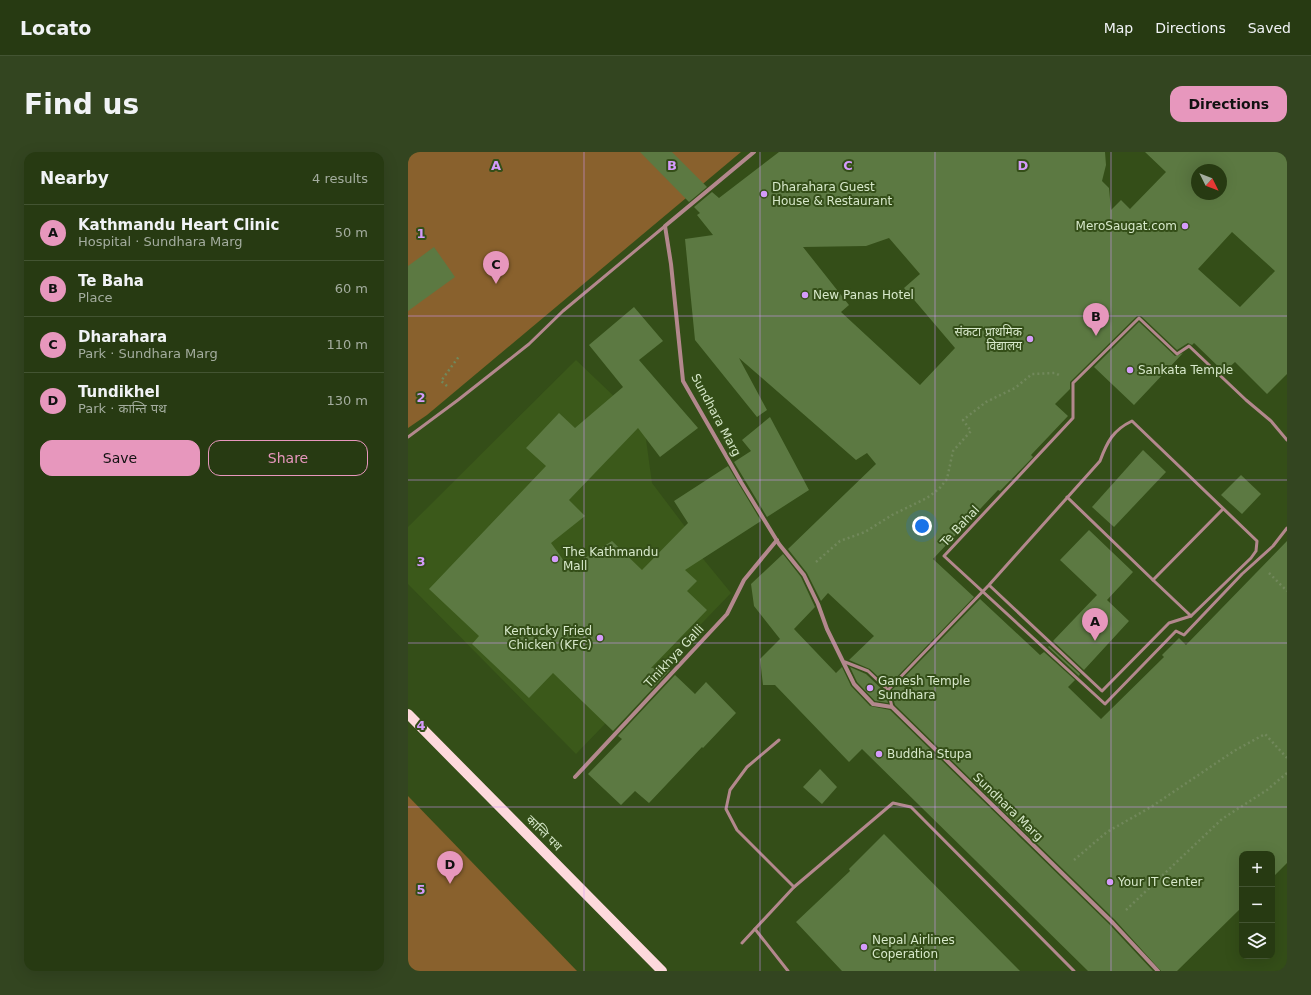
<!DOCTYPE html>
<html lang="en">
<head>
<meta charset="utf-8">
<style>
	:root { --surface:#273a12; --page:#334520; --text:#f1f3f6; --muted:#a4ad9f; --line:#435432; --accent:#e797bd }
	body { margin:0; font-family:"DejaVu Sans","Noto Sans Devanagari",sans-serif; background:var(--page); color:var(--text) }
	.controls { position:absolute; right:12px; bottom:12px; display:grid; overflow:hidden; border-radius:8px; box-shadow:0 4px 16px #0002 }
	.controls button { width:36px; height:36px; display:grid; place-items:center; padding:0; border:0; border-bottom:1px solid var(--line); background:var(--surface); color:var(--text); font:20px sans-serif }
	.compass { position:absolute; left:783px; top:12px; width:36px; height:36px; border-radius:50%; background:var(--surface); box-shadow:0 4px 16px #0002; rotate:132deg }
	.you { position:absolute; left:514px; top:374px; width:14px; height:14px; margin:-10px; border:3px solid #fff; border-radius:50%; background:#1a73e8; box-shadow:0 0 0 6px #1a73e833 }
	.badge { display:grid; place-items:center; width:26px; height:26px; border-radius:50%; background:var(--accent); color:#111; font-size:13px; font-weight:700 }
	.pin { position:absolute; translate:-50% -33px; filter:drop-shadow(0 1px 2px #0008) }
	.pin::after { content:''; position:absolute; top:21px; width:14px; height:12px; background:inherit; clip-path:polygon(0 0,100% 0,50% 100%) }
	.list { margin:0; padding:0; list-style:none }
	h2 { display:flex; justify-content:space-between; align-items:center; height:52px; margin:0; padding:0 16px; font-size:17px }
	h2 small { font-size:13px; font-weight:400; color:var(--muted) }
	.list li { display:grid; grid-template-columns:26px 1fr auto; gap:12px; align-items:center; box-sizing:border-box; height:56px; padding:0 16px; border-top:1px solid var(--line) }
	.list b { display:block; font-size:15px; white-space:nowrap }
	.list p { margin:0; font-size:13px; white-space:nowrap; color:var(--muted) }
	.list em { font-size:13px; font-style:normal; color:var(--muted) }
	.actions { display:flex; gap:8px; padding:12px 16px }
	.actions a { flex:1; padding:9px 0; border:1px solid var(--accent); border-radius:12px; text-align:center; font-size:14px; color:var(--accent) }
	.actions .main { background:var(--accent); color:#111 }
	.icon { flex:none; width:22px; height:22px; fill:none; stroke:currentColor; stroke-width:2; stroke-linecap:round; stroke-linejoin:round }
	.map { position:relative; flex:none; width:879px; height:819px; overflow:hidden; border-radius:12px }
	header { display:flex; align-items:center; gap:24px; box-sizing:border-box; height:56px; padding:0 20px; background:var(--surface); border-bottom:1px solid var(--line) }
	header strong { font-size:19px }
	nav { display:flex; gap:22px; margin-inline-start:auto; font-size:14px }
	.intro { display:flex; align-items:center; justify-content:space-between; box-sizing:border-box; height:96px; padding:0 24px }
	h1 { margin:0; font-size:28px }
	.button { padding:10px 18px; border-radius:12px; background:var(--accent); color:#111; font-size:14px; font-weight:700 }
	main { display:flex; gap:24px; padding:0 24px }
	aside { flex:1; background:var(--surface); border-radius:12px; box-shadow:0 4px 16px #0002 }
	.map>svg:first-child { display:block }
</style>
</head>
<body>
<header>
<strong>Locato</strong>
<nav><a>Map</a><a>Directions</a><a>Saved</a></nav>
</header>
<div class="intro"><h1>Find us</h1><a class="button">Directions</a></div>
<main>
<aside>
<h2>Nearby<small>4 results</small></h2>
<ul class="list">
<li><span class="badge">A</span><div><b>Kathmandu Heart Clinic</b><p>Hospital · Sundhara Marg</p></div><em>50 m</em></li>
<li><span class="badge">B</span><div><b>Te Baha</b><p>Place</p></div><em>60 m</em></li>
<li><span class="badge">C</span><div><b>Dharahara</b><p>Park · Sundhara Marg</p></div><em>110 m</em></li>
<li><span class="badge">D</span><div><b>Tundikhel</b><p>Park · कान्ति पथ</p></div><em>130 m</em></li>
</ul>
<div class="actions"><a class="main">Save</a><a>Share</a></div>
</aside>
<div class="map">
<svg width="879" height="819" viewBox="0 0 879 819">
	<rect width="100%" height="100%" fill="#344e18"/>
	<polygon fill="#3b591a" points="168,208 236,273 244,331 278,376 274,381 323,441 168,602 0,432 0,375"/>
	<g fill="#89612d">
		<polygon points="0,0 333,0 19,263 0,276"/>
		<polygon points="0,644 169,819 0,819"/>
	</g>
	<g fill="#5c7942" fill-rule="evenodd">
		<polygon points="232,0 264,0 299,35 281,50"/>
		<path d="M 371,0 L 697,0 L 698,13 L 694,29 L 701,36 L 703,58 L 713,48 L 722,57 L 758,20 L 737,0 L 879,0 L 879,222 L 859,242 L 827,210 L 816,220 L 786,191 L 784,193 L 780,191 L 769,198 L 733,164 L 729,164 L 662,230 L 662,237 L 647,252 L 660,264 L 623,303 L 625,305 L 592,339 L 590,338 L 525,407 L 566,445 L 480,534 L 462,517 L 441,508 L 466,484 L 420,441 L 413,449 L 399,421 L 380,397 L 468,312 L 459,301 L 448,308 L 331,206 L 359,258 L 349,265 L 287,188 L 277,87 L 305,83 L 289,63 L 292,61 L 286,55 L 304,40 L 311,46 ZM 789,18 L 813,18 L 813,42 L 789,42 ZM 824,80 L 867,119 L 832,155 L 790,117 ZM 481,86 L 512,122 L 496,136 L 547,196 L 512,233 L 433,160 L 441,153 L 395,95 L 458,94 Z"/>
		<polygon points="26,95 47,125 0,159 0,114"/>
		<polygon points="226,155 255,189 231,208 290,276 252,305 230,276 161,348 177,364 143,391 161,416 204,389 234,418 280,371 266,349 320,314 353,369 277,418 289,429 279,439 299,458 243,516 259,515 262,518 205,579 145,521 121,546 64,492 71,484 21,437 138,314 118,296 151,261 167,276 215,235 181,193"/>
		<polygon points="731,170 767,204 775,201 726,253 686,215"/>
		<polygon points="362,265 401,338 359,365 326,310 343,299 334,288"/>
		<polygon points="735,298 758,320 706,375 684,355"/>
		<polygon points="833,323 853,342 834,362 813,343"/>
		<polygon points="681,378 725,420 699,448 721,469 676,518 645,489 689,443 652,408"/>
		<polygon points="879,389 879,711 864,726 864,702 834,702 834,755 769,819 753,819 707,768 487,553 483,539 572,447 632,503 636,500 667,528 660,535 693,567 756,505 754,503 771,486 778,493"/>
		<polygon points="375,402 393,425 407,455 386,477 428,521 434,515 443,534 462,554 482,558 702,773 745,819 680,819 454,597 441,610 367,533 355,533 352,507 372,487 346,454 343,432"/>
		<polygon points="641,494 672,522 671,524 640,495"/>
		<polygon points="442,515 458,522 477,540 480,551 467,549 449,530"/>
		<polygon points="267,523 287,542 298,530 328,561 295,596 294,595 241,651 227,639 213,653 180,622 214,587 210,584"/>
		<polygon points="412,617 429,635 414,652 395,635"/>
		<polygon points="476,682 612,819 434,819 388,770 442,719 441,717"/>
	</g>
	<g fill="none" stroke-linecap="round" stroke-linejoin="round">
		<g stroke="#71885b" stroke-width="2.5" stroke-dasharray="2 3" stroke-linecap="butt">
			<polyline points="39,234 33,229 52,203"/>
			<polyline points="408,410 432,389 457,380 484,363 519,346 531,337 539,327 545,299 563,279 555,268 578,250 607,236 624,222 647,221 651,223"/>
			<polyline points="861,421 879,439"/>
			<polyline points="666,708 699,680 743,655 826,599 857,582 879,606"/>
			<polyline points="718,758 814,667 859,638 879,621"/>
		</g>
		<g stroke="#b3888d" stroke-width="3">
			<polyline points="0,285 50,248 121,192 155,159 257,74"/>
			<polyline points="879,288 863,269 838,248 781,194 769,202 731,166 665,231 665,266 536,404 697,552 768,479 776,483 834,422 865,394 879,376"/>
			<polyline points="659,345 745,428 815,357"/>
			<polyline points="745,428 783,464"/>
			<polyline points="437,510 460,519 480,538"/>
			<path d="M 484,555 L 480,538 L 581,433 L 692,309 C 699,290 705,278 724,269 L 849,389 L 848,399 L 843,406 L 783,464 L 761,471 L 694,539 L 581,433"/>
			<polyline points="371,588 339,615 322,638 318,657 329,678 386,735"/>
			<polyline points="347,777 380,819"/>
			<polyline points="334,791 386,735 485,651 503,655 666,819"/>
		</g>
		<g stroke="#b3888d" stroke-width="4">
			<polyline points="346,0 257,74 263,112 275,229 333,330 371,392 396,423 410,452 419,477 446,532 465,552 484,555 705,771 750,819"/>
			<polyline points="167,625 319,462 336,428 369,388"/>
		</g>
		<polyline stroke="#fdd9dc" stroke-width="10" points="0,562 254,819"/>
	</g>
	<path fill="none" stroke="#d59bfb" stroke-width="1" stroke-opacity="0.55" d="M 176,0 L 176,819M 352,0 L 352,819M 527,0 L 527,819M 703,0 L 703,819M 0,164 L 879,164M 0,328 L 879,328M 0,491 L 879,491M 0,655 L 879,655"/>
	<g fill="#d59bfb" stroke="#344e18" stroke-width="1.5">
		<circle cx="356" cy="42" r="4"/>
		<circle cx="777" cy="74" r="4"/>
		<circle cx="397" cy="143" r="4"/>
		<circle cx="622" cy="187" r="4"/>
		<circle cx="722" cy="218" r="4"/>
		<circle cx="147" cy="407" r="4"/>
		<circle cx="192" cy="486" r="4"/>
		<circle cx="462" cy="536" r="4"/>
		<circle cx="471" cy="602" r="4"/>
		<circle cx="702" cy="730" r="4"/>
		<circle cx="456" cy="795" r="4"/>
	</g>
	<g text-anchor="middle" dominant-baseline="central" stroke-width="4" stroke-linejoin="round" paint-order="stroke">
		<g font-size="12" fill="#d7e8ca" stroke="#344e18" text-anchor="start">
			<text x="364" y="35">Dharahara Guest<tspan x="364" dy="14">House &amp; Restaurant</tspan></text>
			<text x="769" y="74" text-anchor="end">MeroSaugat.com</text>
			<text x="405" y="143">New Panas Hotel</text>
			<text x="614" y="180" text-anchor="end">संकटा प्राथमिक<tspan x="614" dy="14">विद्यालय</tspan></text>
			<text x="730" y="218">Sankata Temple</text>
			<text x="155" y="400">The Kathmandu<tspan x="155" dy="14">Mall</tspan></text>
			<text x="184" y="479" text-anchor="end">Kentucky Fried<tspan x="184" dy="14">Chicken (KFC)</tspan></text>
			<text x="470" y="529">Ganesh Temple<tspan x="470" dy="14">Sundhara</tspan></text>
			<text x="479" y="602">Buddha Stupa</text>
			<text x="710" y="730">Your IT Center</text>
			<text x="464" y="788">Nepal Airlines<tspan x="464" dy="14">Coperation</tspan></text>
		</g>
		<g font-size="12" fill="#d7e8ca" stroke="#344e18">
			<text transform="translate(308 263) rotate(62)">Sundhara Marg</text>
			<text transform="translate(552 374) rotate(-47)">Te Bahal</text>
			<text transform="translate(266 504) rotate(-47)">Tinikhya Galli</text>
			<text transform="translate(600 655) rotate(44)">Sundhara Marg</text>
			<text transform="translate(136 681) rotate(45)">कान्ति पथ</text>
		</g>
	</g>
	<g font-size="13" text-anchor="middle" font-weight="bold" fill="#d59bfb" stroke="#344e18" stroke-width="4" stroke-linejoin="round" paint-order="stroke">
		<text x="88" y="18">A</text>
		<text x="264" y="18">B</text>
		<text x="440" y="18">C</text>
		<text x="615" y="18">D</text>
		<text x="13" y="86">1</text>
		<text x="13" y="250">2</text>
		<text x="13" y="414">3</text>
		<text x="13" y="578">4</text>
		<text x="13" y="742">5</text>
	</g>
</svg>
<div class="controls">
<button>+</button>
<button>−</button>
<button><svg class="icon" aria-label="layers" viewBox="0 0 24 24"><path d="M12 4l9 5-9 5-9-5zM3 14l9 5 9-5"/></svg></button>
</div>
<svg class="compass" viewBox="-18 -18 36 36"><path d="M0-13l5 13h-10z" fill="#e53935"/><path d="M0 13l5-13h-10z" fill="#a4ad9f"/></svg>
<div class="you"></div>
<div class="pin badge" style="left:687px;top:489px">A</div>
<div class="pin badge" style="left:688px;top:184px">B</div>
<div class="pin badge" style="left:88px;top:132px">C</div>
<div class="pin badge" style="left:42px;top:732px">D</div>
</div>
</main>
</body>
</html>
